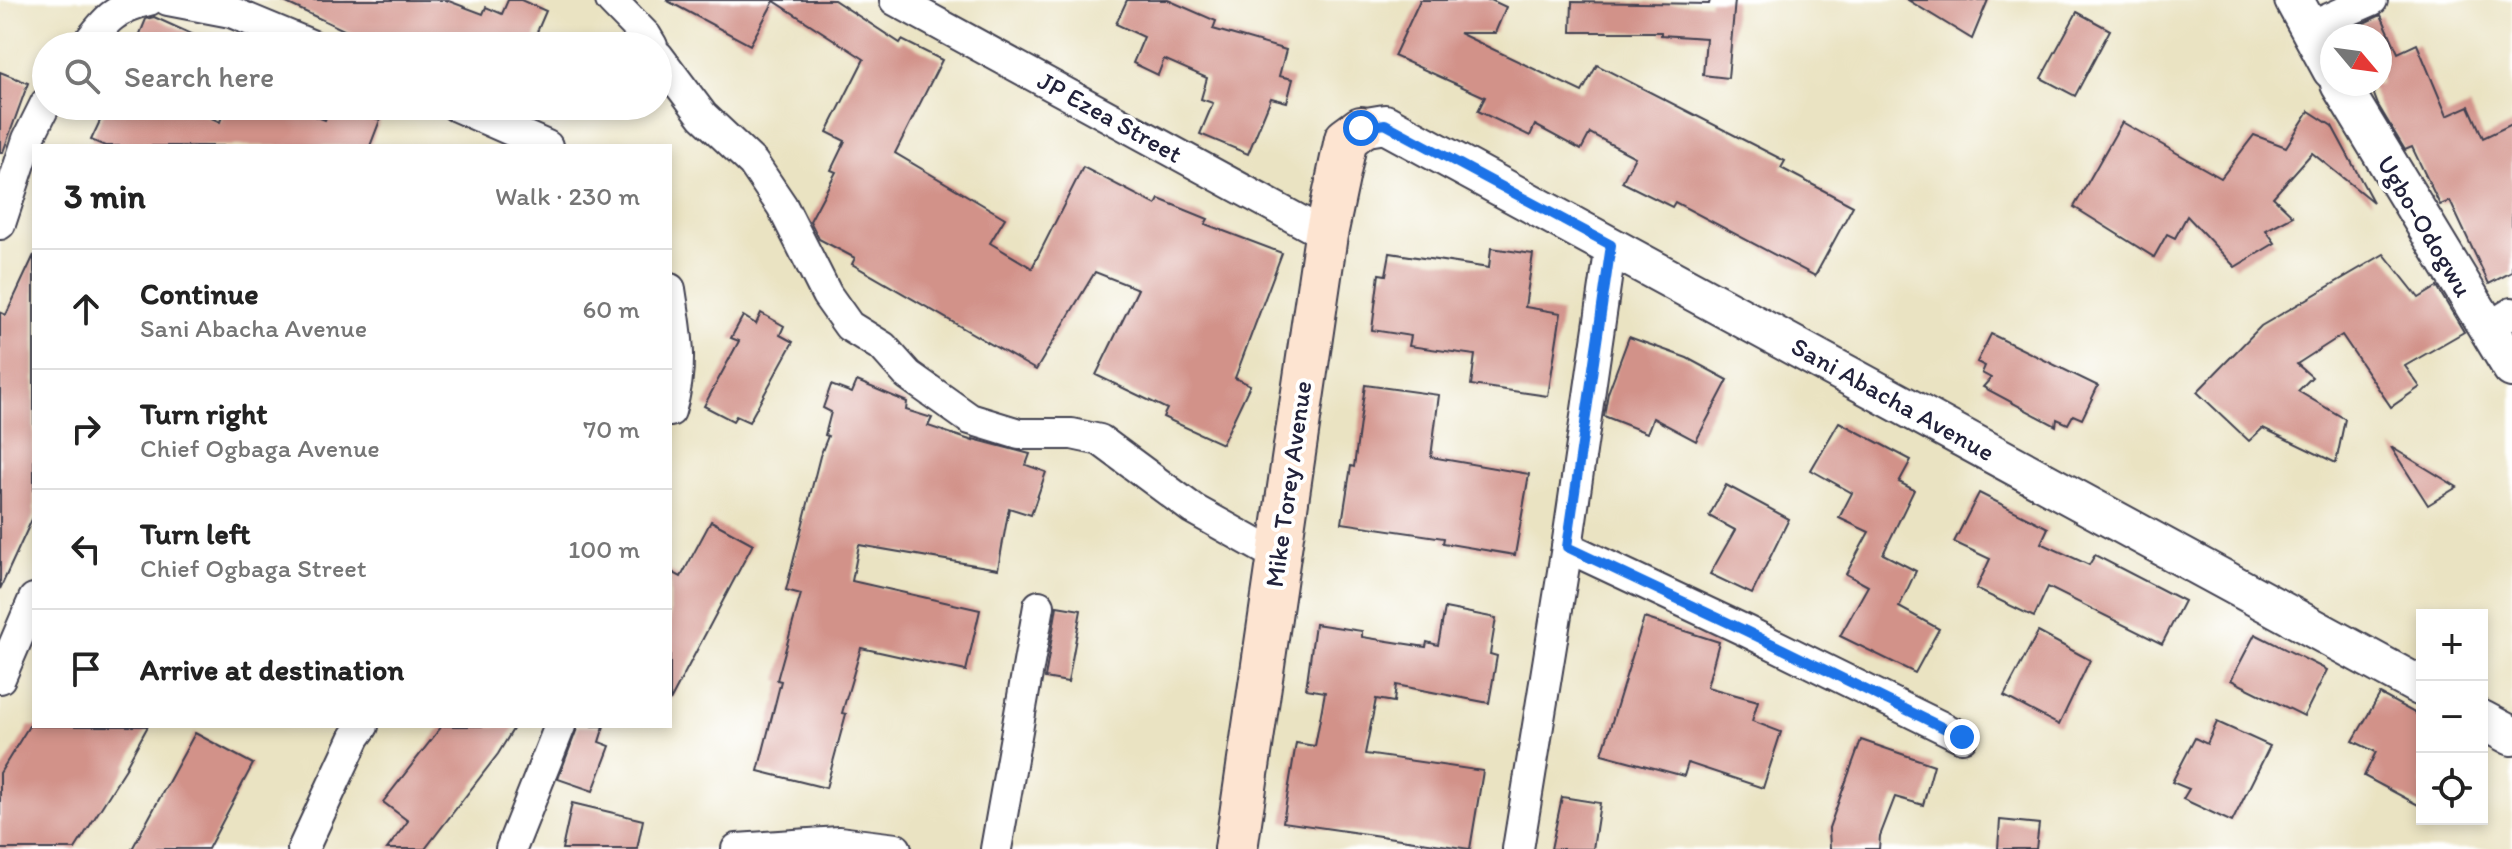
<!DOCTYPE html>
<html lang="en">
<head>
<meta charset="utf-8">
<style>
	:root { --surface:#fff; --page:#f6f6f6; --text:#222; --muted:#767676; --line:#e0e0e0 }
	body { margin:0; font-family:Itim,sans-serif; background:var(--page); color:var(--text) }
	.controls { position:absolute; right:24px; bottom:24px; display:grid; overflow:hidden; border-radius:0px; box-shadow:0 4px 12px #0003 }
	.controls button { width:72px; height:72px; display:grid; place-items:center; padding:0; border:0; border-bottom:2px solid var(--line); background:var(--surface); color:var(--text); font:40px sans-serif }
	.compass { position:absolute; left:2320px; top:24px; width:72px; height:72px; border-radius:50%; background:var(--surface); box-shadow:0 4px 12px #0003; rotate:119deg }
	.stop { position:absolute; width:24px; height:24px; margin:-18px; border:6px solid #1a73e8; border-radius:50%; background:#fff }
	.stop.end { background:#1a73e8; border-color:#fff; box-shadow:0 2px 8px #0008 }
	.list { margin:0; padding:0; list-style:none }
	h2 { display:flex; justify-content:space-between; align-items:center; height:104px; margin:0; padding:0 32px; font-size:34px }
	h2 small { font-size:26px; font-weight:400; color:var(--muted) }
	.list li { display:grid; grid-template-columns:52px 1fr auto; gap:24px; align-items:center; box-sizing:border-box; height:120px; padding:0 32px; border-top:2px solid var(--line) }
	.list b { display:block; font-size:30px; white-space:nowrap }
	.list p { margin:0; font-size:26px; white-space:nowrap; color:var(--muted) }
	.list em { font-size:26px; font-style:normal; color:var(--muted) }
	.icon { flex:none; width:44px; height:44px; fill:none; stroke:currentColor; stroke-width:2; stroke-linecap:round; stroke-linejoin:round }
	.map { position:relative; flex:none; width:2512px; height:849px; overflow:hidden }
	.search { position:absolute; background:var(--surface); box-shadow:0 4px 12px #0003; left:32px; top:32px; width:640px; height:88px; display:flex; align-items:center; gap:20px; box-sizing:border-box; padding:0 28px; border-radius:44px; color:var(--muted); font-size:30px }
	.panel { position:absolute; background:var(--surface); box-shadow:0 4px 12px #0003; left:32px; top:144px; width:640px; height:584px; border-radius:0px }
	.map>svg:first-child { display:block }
</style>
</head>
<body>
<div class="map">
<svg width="2512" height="849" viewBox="0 0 2512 849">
	<rect width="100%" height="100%" fill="#fff"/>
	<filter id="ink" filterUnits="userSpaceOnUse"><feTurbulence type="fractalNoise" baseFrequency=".0125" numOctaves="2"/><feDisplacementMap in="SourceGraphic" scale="16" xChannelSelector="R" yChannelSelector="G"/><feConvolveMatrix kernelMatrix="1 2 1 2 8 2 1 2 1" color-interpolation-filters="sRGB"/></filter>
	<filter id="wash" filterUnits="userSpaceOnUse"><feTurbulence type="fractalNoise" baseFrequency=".006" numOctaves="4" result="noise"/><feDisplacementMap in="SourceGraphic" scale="32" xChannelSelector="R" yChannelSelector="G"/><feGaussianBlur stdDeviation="1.8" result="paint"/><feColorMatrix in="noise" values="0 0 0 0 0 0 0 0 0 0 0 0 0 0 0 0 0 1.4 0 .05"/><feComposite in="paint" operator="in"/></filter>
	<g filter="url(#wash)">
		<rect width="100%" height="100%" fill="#eae3c2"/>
		<g id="blocks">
			<g fill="#d29289">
				<polygon points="280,0 446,0 483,14 486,7 502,14 508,0 521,0 546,11 531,46 378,46"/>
				<polygon points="666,0 834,0 900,43 902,40 942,60 895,153 1005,218 990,243 1032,268 1083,167 1156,205 1159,199 1208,219 1205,224 1282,253 1235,378 1250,385 1222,444 1163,417 1167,409 1096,375 1138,289 1095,272 1036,370 852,264 855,258 819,239 810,221 836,172 831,170 845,141 827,132 864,59 774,1 750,45"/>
				<polygon points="1127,0 1168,0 1216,21 1213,29 1286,50 1279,76 1293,79 1287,102 1271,98 1248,154 1200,134 1213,103 1201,99 1207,78 1164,59 1158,75 1133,63 1144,37 1116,24"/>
				<polygon points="1420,0 1491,0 1506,7 1495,33 1459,33 1582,92 1597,65 1785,161 1781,168 1853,206 1815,276 1675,202 1672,207 1622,182 1635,157 1590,133 1581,150 1535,125 1530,136 1478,111 1485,97 1394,56"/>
				<polygon points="1710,0 1735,0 1728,78 1703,75 1706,38 1661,35 1661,32 1571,32 1572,2 1709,4"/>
				<polygon points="1908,0 1988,0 1972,39"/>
				<polygon points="2077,12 2110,30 2075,96 2041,78"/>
				<polygon points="2381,15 2398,53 2417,44 2447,116 2469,106 2483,138 2512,124 2512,272 2489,284 2450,201 2440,205 2412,147 2405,150 2378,105 2370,84 2380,84 2380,36 2338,35"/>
				<polygon points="154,17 218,46 135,46 146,19"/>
				<polygon points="0,72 28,83 3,152 0,152"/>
				<polygon points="107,106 185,106 220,122 226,106 289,106 325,120 331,106 343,106 380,120 370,146 105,146 91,140"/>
				<polygon points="2309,111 2332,126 2373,202 2312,153 2273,197 2293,216 2266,230 2275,243 2235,267 2187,216 2175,238 2167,234 2154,257 2074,207 2122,122 2221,178 2254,135 2286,147"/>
				<polygon points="1491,248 1533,254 1525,307 1561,313 1548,396 1471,385 1475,355 1409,346 1411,336 1372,330 1379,274 1386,275 1390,253 1489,268"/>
				<polygon points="2384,254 2419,298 2437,287 2464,332 2405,366 2420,387 2391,407 2342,335 2297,364 2312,377 2298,391 2345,419 2336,463 2263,428 2249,441 2197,392 2261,326"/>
				<polygon points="34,255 34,515 0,589 0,312 6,315"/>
				<polygon points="761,313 784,326 780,335 793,342 749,422 736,416 733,421 704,406 739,341 731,338 743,316 756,324"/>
				<polygon points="1991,334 2098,386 2082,419 2073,415 2068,424 2057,419 2056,426 1983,387 1991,378 1982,373 1985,366 1977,362"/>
				<polygon points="1629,337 1687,358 1728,380 1696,441 1653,418 1647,433 1604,416 1608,393"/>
				<polygon points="857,381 907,402 906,410 932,418 928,426 973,441 973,439 1030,454 1026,465 1046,472 1031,515 1009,508 998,569 859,545 852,581 980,610 966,671 861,648 842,713 846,714 826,788 758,771 781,681 777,680 801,594 786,590 820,456 828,436 825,435 831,412 823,408 831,385 852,393"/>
				<polygon points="1365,385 1439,395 1431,457 1529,474 1515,555 1443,543 1444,538 1342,523 1351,466 1354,467"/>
				<polygon points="1839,422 1911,460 1899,482 1914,490 1883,554 1916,571 1899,607 1939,629 1915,673 1840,636 1868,586 1846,574 1869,532 1839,518 1852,493 1811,470"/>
				<polygon points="2391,447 2457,487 2428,505"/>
				<polygon points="1726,485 1789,519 1752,594 1710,574 1735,530 1709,516"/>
				<polygon points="1979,493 2048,528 2041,543 2089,565 2095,555 2184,601 2162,644 2048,587 2034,617 1976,589 1990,559 1954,542"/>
				<polygon points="711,521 753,544 670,701 670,571 681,577"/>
				<polygon points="1057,606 1081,610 1068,682 1045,678"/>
				<polygon points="1445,608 1496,618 1490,654 1497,656 1489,703 1396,685 1394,702 1376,699 1365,754 1483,771 1470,849 1283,822 1296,743 1315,746 1325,692 1306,689 1315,624 1362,631 1362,637 1426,647 1427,642 1438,645"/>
				<polygon points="1644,618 1719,642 1707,687 1758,701 1752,721 1781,732 1763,788 1688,763 1684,776 1602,754"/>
				<polygon points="2038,632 2090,660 2059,725 2004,696"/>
				<polygon points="2255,634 2327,670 2304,716 2231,680"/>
				<polygon points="2380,694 2422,717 2422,807 2364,776 2376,752 2353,741"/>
				<polygon points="2217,722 2270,746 2232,822 2183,799 2189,789 2172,782 2195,738 2207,744"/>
				<polygon points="29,726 148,726 126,766 127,767 75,849 0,849 0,773"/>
				<polygon points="442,726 515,726 498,754 425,849 387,849 408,821 383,802"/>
				<polygon points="578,726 604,726 599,742 610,746 593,791 558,779"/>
				<polygon points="195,733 253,764 208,849 132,849"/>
				<polygon points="1861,740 1934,765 1923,805 1895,797 1880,836 1879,849 1830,849 1829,828"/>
				<polygon points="1562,797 1600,803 1593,849 1551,849"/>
				<polygon points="572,803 643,820 637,849 562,849"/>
				<polygon points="2000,820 2039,824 2036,849 1998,849"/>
			</g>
		</g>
	</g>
	<g filter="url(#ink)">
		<use href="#blocks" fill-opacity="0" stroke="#403f4f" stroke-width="2"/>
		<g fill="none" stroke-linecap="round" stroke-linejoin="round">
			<g stroke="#403f4f" stroke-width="34">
				<g id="minor">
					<polyline points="168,0 231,12 313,46"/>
					<polyline points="611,0 646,36 652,46"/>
					<polyline points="895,0 1326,235"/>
					<polyline points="2308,28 2372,0"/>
					<path d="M 86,46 C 106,19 115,8 149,0"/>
					<polyline points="658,56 703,116 753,163 782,206 827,295 849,326 883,347 908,375 970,419 1019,434 1072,434 1100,440 1193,509 1277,556"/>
					<polyline points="456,106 547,146"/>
					<polyline points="0,224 28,139 46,103"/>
					<path d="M 670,289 C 677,335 684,366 670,411"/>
					<polyline points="2488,328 2512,313"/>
					<polyline points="1567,547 1746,631 1962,737"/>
					<polyline points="0,678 34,599"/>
					<polyline points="303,849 355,737 363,726"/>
					<polyline points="511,849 560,726"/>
					<polyline points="737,849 839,842 896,849"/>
					<polyline points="996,849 1039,606"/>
					<polyline points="1518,849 1567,547 1611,245"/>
				</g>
			</g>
			<g stroke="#403f4f" stroke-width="42">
				<g id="tertiary">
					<polyline points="2294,0 2332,70"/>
					<polyline points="2340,84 2512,368"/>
					<polyline points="1361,128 1385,124 2422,687"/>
					<polyline points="2482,720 2512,736"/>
				</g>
			</g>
			<g stroke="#403f4f" stroke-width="46">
				<polyline id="secondary" points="1236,849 1326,235 1346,139 1361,128"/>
			</g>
			<use href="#minor" stroke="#fff" stroke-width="30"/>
			<use href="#tertiary" stroke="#fff" stroke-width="38"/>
			<use href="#secondary" stroke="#fde4d1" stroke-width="42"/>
		</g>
	</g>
	<g fill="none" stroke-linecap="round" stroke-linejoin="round" filter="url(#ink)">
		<polyline stroke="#1a73e8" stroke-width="10" points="1361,128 1385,124 1611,245 1567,547 1746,631 1962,737"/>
	</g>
	<g text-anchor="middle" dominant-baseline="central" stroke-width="8" stroke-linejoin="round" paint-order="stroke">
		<g font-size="26" fill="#22223b" stroke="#fff">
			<text transform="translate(1110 117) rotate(29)">JP Ezea Street</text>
			<text transform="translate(2425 226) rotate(59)">Ugbo-Odogwu</text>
			<text transform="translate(1893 399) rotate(29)">Sani Abacha Avenue</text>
			<text transform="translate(1288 484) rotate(-82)">Mike Torey Avenue</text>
		</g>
	</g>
</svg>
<div class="controls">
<button>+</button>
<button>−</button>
<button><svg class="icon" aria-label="locate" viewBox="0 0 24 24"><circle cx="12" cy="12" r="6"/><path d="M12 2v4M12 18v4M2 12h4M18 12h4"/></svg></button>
</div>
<svg class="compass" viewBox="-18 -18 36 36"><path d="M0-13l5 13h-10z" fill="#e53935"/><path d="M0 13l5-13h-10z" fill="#767676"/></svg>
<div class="stop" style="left:1361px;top:128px"></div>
<div class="stop end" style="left:1962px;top:737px"></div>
<div class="search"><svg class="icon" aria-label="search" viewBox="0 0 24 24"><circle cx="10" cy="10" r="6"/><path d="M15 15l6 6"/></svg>Search here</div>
<section class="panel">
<h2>3 min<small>Walk · 230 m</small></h2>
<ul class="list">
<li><svg class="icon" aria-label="ahead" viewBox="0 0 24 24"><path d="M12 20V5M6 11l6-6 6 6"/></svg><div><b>Continue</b><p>Sani Abacha Avenue</p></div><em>60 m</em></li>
<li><svg class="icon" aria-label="right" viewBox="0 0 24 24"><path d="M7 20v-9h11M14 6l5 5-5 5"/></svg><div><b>Turn right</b><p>Chief Ogbaga Avenue</p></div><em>70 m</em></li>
<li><svg class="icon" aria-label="left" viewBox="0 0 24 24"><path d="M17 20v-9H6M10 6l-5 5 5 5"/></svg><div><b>Turn left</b><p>Chief Ogbaga Street</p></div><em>100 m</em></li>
<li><svg class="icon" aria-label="arrive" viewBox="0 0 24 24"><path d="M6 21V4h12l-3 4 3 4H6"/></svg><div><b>Arrive at destination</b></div></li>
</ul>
</section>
</div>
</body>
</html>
